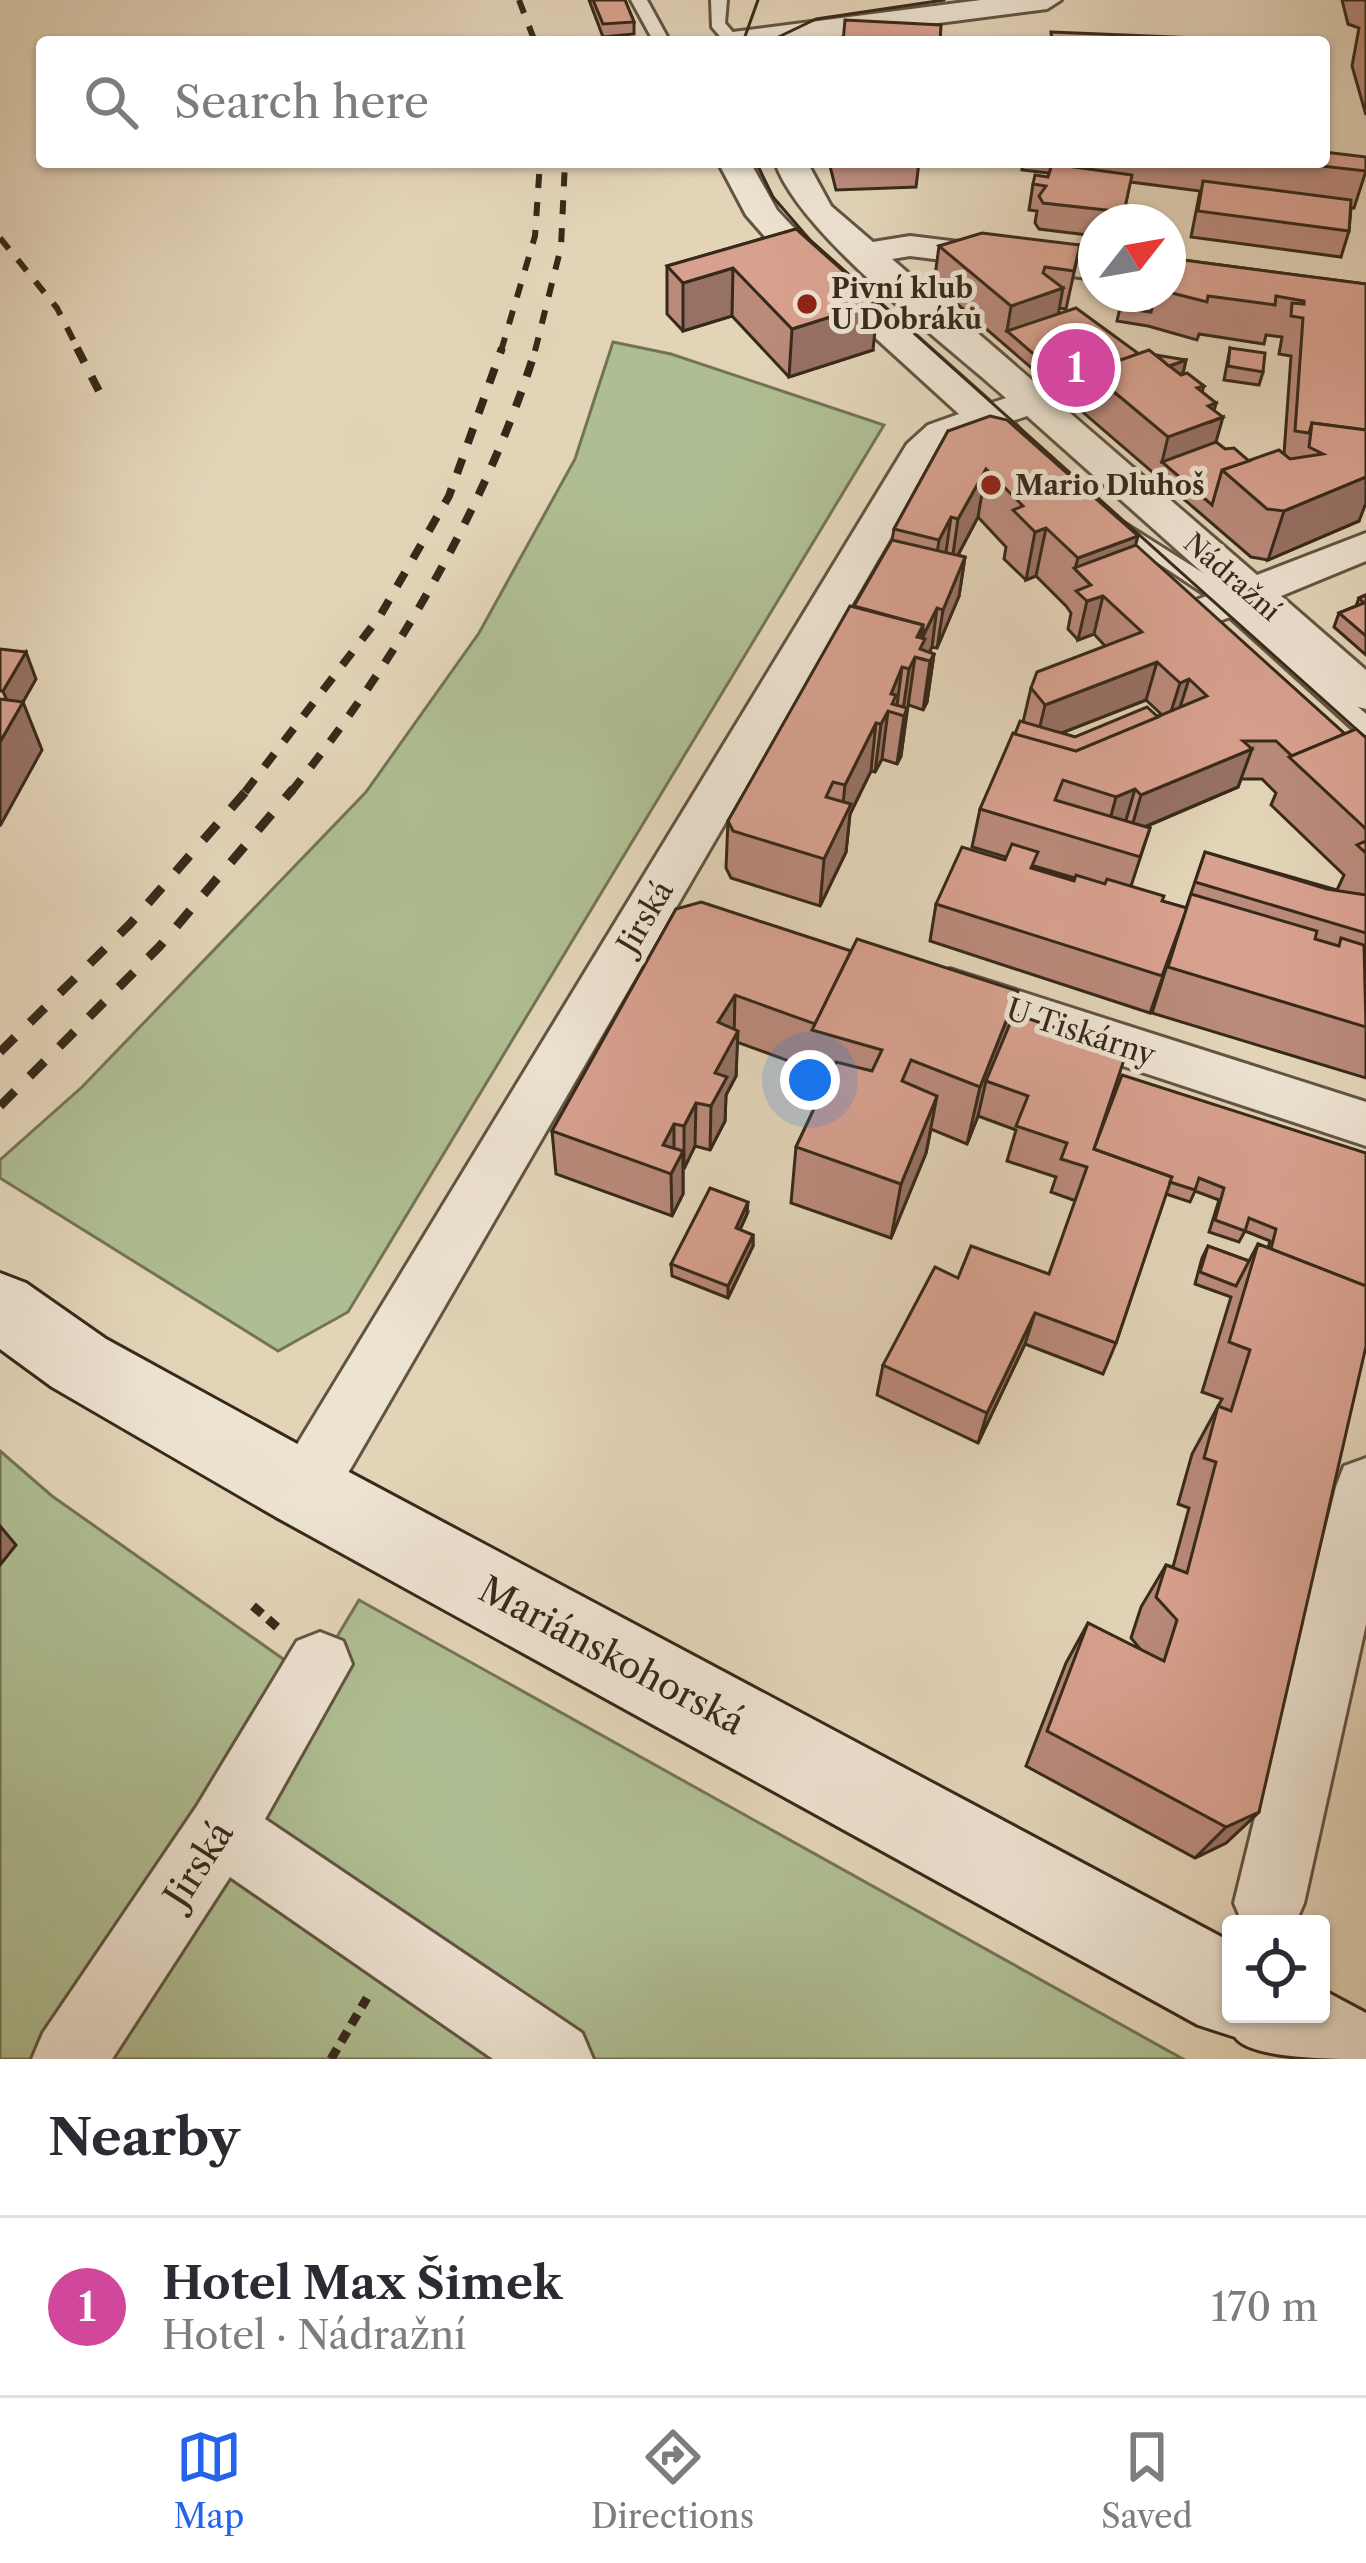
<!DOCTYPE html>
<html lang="en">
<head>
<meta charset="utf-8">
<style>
	:root { --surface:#fff; --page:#f7f7f7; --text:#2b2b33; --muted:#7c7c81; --line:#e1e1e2; --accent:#2563eb }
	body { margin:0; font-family:"Libre Caslon Text",serif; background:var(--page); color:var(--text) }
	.controls { position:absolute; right:36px; bottom:36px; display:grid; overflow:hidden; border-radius:12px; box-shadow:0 3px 9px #0004 }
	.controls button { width:108px; height:108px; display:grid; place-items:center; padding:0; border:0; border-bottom:3px solid var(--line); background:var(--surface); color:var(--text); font:60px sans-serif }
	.compass { position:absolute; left:1078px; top:204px; width:108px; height:108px; border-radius:50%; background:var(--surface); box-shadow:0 3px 9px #0004; rotate:59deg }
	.you { position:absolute; left:810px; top:1080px; width:42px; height:42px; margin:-30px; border:9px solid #fff; border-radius:50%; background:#1a73e8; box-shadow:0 0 0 18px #1a73e833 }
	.badge { display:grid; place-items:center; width:78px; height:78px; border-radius:50%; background:var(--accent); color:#fff; font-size:39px; font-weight:700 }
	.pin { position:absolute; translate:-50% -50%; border:6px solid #fff; box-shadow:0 3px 12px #0006 }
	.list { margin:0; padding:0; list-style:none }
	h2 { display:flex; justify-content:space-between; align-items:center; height:156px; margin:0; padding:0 48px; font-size:51px }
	h2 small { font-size:39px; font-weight:400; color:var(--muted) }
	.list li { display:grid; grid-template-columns:78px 1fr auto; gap:36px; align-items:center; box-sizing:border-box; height:180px; padding:0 48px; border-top:3px solid var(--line) }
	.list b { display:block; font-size:45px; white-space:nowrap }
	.list p { margin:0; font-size:39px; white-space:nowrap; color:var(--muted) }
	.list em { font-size:39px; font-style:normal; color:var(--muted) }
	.icon { flex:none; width:66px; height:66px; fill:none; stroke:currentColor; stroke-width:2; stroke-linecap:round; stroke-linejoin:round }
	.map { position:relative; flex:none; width:1366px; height:2059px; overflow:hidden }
	.search { position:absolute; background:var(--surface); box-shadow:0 3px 9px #0004; left:36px; right:36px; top:36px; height:132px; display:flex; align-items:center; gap:30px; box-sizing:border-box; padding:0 42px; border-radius:12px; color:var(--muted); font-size:45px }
	.sheet { height:336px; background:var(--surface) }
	nav { display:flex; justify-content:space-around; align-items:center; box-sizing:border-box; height:168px; border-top:3px solid var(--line); background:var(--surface); font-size:33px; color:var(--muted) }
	nav a { display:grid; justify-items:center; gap:6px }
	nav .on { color:var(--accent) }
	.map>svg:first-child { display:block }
</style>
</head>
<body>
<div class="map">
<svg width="1366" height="2059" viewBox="0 0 1366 2059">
	<rect width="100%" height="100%" fill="#e3d4b8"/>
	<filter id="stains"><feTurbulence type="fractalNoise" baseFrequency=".00167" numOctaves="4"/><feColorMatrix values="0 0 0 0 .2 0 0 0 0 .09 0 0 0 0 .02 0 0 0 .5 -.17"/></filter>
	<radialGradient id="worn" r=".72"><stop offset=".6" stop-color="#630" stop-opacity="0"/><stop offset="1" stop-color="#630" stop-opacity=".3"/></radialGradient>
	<g fill="#afbe92" stroke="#737456" stroke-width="3">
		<polygon points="613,342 671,354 884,425 348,1312 278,1351 0,1178 0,1160 82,1087 366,792 479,633 575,459"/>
		<polygon points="0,1451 52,1496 303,1673 46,2059 0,2059"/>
		<polygon points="359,1600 1183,2059 69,2059 221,1830"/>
	</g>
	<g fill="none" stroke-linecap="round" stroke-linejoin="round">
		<g stroke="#625442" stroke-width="6">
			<g id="service">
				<polygon points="631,0 647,0 670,42 654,42"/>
				<polygon points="711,0 727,0 725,23 741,42 725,42 712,27"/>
				<polygon points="1108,513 1219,583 1366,714 1366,735 1358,733 1203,593 1101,525 1101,515"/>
			</g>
		</g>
		<g stroke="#625442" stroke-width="6">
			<g id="minor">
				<polygon points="981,0 1061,0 1047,9 792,42 710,42 725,33"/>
				<path d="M 718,162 L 750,162 L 777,210 L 791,225 L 991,403 L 1006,398 C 946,344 798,233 775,162 L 807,162 L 831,206 L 873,242 L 910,236 L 1096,259 L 1096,279 L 910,256 L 892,259 L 1257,575 L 1366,533 L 1366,561 L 1281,596 L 1366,670 L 1366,709 L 1351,705 L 1246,611 L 1201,628 L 1186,624 L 1180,614 L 1186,604 L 1222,590 L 1027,416 L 1012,421 L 1026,437 L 1020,445 L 994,445 L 979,432 L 941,451 L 326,1511 L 304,1519 L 282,1511 L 273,1490 L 282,1469 L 907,444 L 928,425 L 959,414 L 767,239 L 746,215 Z"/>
				<polygon points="950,969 1366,1102 1366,1146 932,1003 925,989 932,975"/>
				<polygon points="1366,1458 1366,1624 1304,1903 1295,1924 1243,1924 1234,1903 1336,1487 1344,1466"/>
				<polygon points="320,1632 343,1641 352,1664 265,1819 582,2033 593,2059 493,2059 230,1877 112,2059 32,2059 43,2033 197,1806 297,1641"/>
			</g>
		</g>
		<g stroke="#37291a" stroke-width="6">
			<path id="secondary" d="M 0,1273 L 26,1283 L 106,1339 L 332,1463 L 1231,1942 L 1231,2014 L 1321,2014 L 1321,1989 L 1366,2013 L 1366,2059 C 1333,2059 1249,2059 1235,2037 L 1198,2025 L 276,1517 L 52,1387 L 0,1349 Z"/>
		</g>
		<g stroke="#37291a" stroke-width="9" stroke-dasharray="12 8" stroke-linecap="butt">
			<polyline points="253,1606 278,1628"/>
			<polyline points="331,2059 367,1998"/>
		</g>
		<use href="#service" fill="#ede3d1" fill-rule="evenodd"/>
		<use href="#minor" fill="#ede3d1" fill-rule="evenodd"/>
		<use href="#secondary" fill="#ede3d1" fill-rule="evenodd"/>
		<g stroke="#37291a" stroke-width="3">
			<polyline points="743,42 758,0"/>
			<polyline points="768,42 816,19 944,0"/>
			<polyline points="756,162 773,197 810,240 1366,738"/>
		</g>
		<g stroke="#37291a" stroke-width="6" stroke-dasharray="14 14" stroke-linecap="butt">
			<polyline points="519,0 535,42"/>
			<polyline points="0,238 57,308 79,351"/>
			<polyline points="501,351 535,236 540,162"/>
			<polyline points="535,351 561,247 565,162"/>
		</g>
		<g stroke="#37291a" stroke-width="8" stroke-dasharray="16 16" stroke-linecap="butt">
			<polyline points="77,348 104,401"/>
			<polyline points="245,792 380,616 449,496 502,348"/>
			<path d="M 291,792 C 396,662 486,508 536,348"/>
		</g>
		<g stroke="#37291a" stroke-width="9" stroke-dasharray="21 21" stroke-linecap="butt">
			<polyline points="0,1052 130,924 248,789"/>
			<polyline points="0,1106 159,947 293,789"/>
		</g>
	</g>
	<g fill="#ba8a7b" stroke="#37291a" stroke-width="3" fill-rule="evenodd">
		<polygon points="589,0 625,0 634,22 634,34 603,37"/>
		<polygon points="1342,0 1366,0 1366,115 1352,66 1359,28 1348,24"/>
		<polygon points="829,162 919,162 916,187 836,190"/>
		<polygon points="1023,162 1324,162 1366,171 1354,208 1351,208 1349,231 1341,257 1191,237 1200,191 1130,182 1122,222 1096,222 1096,236 1039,229 1035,223 1037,211 1029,210 1033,184 1048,177 1049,173 1022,170"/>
		<polygon points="796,229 873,350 789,377 732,316 683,331 667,314 667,266"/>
		<polygon points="1080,245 1066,309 1059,308 1058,314 1139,354 1186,360 1183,373 1180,374 1204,386 1202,392 1216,403 1214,410 1216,442 1225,449 1249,461 1284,454 1291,356 1279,354 1282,337 1266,335 1264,344 1199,334 1197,340 1148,326 1117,321 1122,299 1153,303 1154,294 1168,294 1168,258 1366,284 1359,521 1268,560 1251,557 934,284 939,246"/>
		<polygon points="1230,348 1263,372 1259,385 1224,380"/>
		<path d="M 948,431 L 1135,546 L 1345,734 L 1366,738 L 1366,1078 L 1152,1013 L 1170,956 L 1150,1013 L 930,941 L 936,904 L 1005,860 L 1006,857 L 972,847 L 980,809 L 1015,734 L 1023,722 L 1031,688 L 1105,646 L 1094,634 L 1078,640 L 1068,629 L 1071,613 L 1066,606 L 1036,576 L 1026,580 L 1004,559 L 1006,547 L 978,517 L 958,555 L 965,557 L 959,596 L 937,648 L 932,647 L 929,652 L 934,654 L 927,702 L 923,710 L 909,705 L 907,708 L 901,756 L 897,764 L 882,759 L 875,772 L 871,771 L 850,814 L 846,852 L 820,906 L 731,878 L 726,868 L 728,821 L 892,540 L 894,529 ZM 1146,700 L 1162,715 L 1075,737 L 1061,733 ZM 1241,779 L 1262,779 L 1276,793 L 1271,805 L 1344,875 L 1337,890 L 1205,852 L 1186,908 L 1162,901 L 1131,886 L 1150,828 L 1145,827 L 1238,787 ZM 1034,866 L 1075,878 L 1074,881 L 1034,869 Z"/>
		<polygon points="1366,595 1366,655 1334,627 1339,613 1356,606 1359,598"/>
		<polygon points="676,909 1011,1021 1101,1130 1366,1153 1259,1812 1226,1843 1195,1858 1026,1766 1066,1663 1088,1623 1141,1650 1131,1638 1141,1607 1166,1565 1173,1567 1189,1508 1178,1504 1192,1454 1222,1399 1202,1392 1231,1297 1195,1284 1202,1258 1208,1246 1249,1261 1258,1244 1268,1248 1270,1241 1245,1231 1239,1242 1209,1232 1219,1200 1195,1191 1190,1202 1166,1194 1116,1343 1103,1374 1025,1344 978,1443 877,1395 883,1365 958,1278 1049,1274 1076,1201 1051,1192 1056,1177 1007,1161 1016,1130 978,1116 967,1144 931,1129 926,1153 891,1238 791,1203 796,1147 822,1092 806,1088 808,1068 737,1042 736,1076 726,1095 725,1121 710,1150 695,1146 683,1169 683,1194 672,1216 556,1174 552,1131"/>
		<polygon points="747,1214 740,1230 753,1235 753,1246 728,1298 672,1276 671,1264"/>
	</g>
	<g fill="#977164" stroke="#37291a" stroke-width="3">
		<polygon points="733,268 732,316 683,331 683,283"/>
		<polygon points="1063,288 1056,326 1007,331 1011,306"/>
		<polygon points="878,302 873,350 789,377 792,329"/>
		<polygon points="1186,360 1183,373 1119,396 1108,388"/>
		<polygon points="1216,403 1211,422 1223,417 1212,456 1162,462 1168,437 1208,406"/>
		<polygon points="986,469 978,517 951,568 958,519"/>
		<polygon points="1366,477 1366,503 1359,521 1268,560 1284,511"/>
		<polygon points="951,517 944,566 932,589 939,540"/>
		<polygon points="1046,528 1036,576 1026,580 1035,532"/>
		<polygon points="1138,536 1125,584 1091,585 1075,569 1078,558"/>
		<polygon points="965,557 959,596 937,648 943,610"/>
		<polygon points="1103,596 1094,634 1078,640 1087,601"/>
		<polygon points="937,608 932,647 925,660 915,657 901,756 897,764 904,716 907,708 902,717 909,669 917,637 923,625 920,648 923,636"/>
		<polygon points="26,652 36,679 14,718 3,691"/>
		<polygon points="934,654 927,702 923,710 930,661"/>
		<polygon points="1157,662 1146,700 1036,743 1045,705"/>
		<polygon points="902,667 896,713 889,711 891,694"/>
		<polygon points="1189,679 1177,717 1168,721 1180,683"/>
		<polygon points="23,702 42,750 0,826 0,742"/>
		<polygon points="888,711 882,759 875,772 881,724"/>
		<polygon points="876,723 871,771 850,814 846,852 820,906 824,859 841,823 845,785"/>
		<polygon points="1252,749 1238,787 1130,833 1141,795"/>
		<polygon points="1135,789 1124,827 1106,834 1116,797"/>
		<polygon points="1018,991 1004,1050 986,1081 978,1116 967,1144 980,1087"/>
		<polygon points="735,995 734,1039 738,1031 736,1076 726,1095 725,1121 710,1150 711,1106 718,1022"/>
		<polygon points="937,1096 926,1153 891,1238 901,1184"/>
		<polygon points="696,1103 695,1146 684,1169 684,1126"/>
		<polygon points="674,1124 674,1167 663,1145"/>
		<polygon points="683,1151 683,1194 672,1216 671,1174"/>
		<polygon points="748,1202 747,1214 735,1240 736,1228"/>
		<polygon points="753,1235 753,1246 728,1298 728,1286"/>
		<polygon points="1035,1313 1025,1344 978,1443 987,1413"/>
		<polygon points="0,1526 16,1545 0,1565"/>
		<polygon points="1259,1812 1226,1843 1195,1858 1226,1827"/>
	</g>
	<g fill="#d8a18f" stroke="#37291a" stroke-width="3">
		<polygon points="593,0 625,0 634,22 603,24"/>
		<polygon points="845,20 941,25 940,42 843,42"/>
		<polygon points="1051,32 1294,42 1052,42"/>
		<polygon points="1324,152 1366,157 1366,171 1286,162 1324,162"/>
		<polygon points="837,162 892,162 838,164"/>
		<polygon points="1052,164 1132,175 1124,212 1043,203 1039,196 1046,186 1033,184 1035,175 1048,177"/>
		<polygon points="1203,181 1351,200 1349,231 1198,211"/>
		<polygon points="796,229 878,302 792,329 733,268 683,283 667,266"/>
		<polygon points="982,233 1080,245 1074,271 1045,267 1043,273 1063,288 1011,306 939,246"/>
		<polygon points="1168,258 1366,284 1366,430 1312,423 1309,433 1295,431 1303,318 1291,316 1292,303 1304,304 1304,301 1276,296 1275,305 1208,296 1207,302 1168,292"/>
		<polygon points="1122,299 1153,303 1151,312 1120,308"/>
		<polygon points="1076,308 1139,354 1089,371 1083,397 1007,331"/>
		<polygon points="1230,348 1265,353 1263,372 1228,366"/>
		<polygon points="1149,350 1181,375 1187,373 1204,386 1197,388 1216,403 1208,406 1223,417 1168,437 1089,371"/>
		<polygon points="1156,355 1186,360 1169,366"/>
		<polygon points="990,416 1007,420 1138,536 1078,558 1046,528 1035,532 1013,510 1023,506 986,469 958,519 951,517 939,540 894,529 948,431"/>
		<polygon points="1312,423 1366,430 1366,477 1284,511 1267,509 1222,470 1279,450 1290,459 1323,454 1309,447"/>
		<polygon points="1216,442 1225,449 1234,448 1249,461 1222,470 1212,505 1162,462"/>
		<polygon points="892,540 965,557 943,610 937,608 923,636 923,625 854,606"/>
		<polygon points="1136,545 1345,734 1292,756 1276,741 1243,741 1252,749 1141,795 1135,789 1116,797 1063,780 1055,800 1150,828 1140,857 980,809 1013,733 1076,751 1207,696 1189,679 1180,683 1157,662 1045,705 1031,688 1037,672 1142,632 1103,596 1087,601 1076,591 1091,585 1074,568"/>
		<polygon points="1366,595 1366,636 1339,613 1364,603 1359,598"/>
		<polygon points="850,606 923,625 917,637 925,639 920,649 934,654 930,661 915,657 909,669 902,667 891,694 896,695 892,704 907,708 904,716 888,711 881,724 876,723 845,785 833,782 826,797 851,804 824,859 733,831 728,821"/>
		<polygon points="0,649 26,652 3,691 0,691"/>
		<polygon points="0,699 23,702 0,742"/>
		<polygon points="1147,707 1158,717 1076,751 1015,734 1020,721 1075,737"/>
		<polygon points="1356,729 1366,738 1366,829 1289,757"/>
		<polygon points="1366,841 1366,853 1357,845"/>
		<polygon points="1012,844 1038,852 1031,868 1074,881 1076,875 1105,884 1107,879 1164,896 1162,901 1187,908 1162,976 936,904 962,847 1005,860"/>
		<polygon points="1205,852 1327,889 1366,895 1366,933 1195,882"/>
		<polygon points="1191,894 1317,931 1315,939 1339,946 1341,938 1364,945 1366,1027 1168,967"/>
		<polygon points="701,902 851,951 815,1024 735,995 718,1022 738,1031 715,1073 727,1077 711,1106 696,1103 684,1126 674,1124 663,1145 683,1151 671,1174 552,1131 676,909"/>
		<polygon points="857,939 1018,991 980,1087 911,1060 902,1081 937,1096 901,1184 796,1147 836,1062 872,1071 882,1050 812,1030"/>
		<polygon points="1014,1014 1127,1051 1094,1149 1172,1177 1116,1343 1035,1313 987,1413 883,1365 935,1267 958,1278 971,1246 1049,1274 1087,1167 1061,1159 1067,1143 1016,1126 1028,1096 986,1081"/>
		<polygon points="1122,1075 1366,1153 1366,1286 1271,1249 1276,1229 1249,1218 1245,1231 1215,1220 1224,1188 1199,1178 1195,1190 1170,1182 1172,1177 1094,1149"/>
		<polygon points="710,1188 748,1202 736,1228 753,1235 728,1286 671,1264"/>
		<polygon points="1258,1244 1366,1286 1366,1346 1259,1812 1226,1827 1047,1731 1088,1623 1164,1661 1177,1620 1156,1597 1166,1565 1187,1573 1216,1462 1204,1458 1218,1406 1231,1411 1250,1350 1229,1342"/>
		<polygon points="1208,1246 1249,1261 1236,1286 1200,1272"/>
	</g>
	<g fill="#8f2418" stroke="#ede3d1" stroke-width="4.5">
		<circle cx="807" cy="304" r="12"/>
		<circle cx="991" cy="485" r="12"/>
	</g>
	<g text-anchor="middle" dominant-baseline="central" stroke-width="10" stroke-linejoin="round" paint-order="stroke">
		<g font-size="27" font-weight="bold" fill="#37291a" stroke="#ede3d1" text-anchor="start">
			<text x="831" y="288">Pivní klub<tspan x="831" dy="31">U Dobráků</tspan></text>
			<text x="1015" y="485">Mario Dluhoš</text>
		</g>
		<g font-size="27" fill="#37291a" stroke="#ede3d1">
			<text transform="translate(1232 577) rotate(41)">Nádražní</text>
		</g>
		<g font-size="30" fill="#37291a" stroke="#ede3d1">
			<text transform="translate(645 917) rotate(-59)">Jirská</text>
			<text transform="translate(1081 1032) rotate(18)">U Tiskárny</text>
		</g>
		<g font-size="36" fill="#37291a" stroke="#ede3d1">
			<text transform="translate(612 1655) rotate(28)">Mariánskohorská</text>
			<text transform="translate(198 1864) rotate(-57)">Jirská</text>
		</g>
	</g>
	<rect width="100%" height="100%" filter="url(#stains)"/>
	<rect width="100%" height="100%" fill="url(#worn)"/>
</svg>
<div class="controls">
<button><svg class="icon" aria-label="locate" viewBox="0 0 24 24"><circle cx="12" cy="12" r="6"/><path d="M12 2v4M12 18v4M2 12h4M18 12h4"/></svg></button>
</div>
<svg class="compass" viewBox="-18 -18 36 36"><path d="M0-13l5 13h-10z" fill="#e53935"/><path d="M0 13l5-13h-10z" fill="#7c7c81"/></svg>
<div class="you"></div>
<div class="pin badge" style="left:1076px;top:368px;background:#d1479c">1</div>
<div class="search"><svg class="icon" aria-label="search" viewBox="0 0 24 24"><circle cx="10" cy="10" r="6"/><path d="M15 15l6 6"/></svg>Search here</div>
</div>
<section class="sheet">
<h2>Nearby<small></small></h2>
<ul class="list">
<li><span class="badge" style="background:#d1479c">1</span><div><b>Hotel Max Šimek</b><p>Hotel · Nádražní</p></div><em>170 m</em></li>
</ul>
</section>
<nav>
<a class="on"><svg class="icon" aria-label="map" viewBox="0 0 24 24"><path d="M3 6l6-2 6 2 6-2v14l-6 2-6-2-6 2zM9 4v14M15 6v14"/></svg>Map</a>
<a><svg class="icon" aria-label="directions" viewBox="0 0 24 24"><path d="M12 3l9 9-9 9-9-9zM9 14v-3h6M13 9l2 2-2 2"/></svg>Directions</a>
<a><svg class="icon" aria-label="saved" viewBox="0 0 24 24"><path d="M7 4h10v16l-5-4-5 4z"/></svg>Saved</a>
</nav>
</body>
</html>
